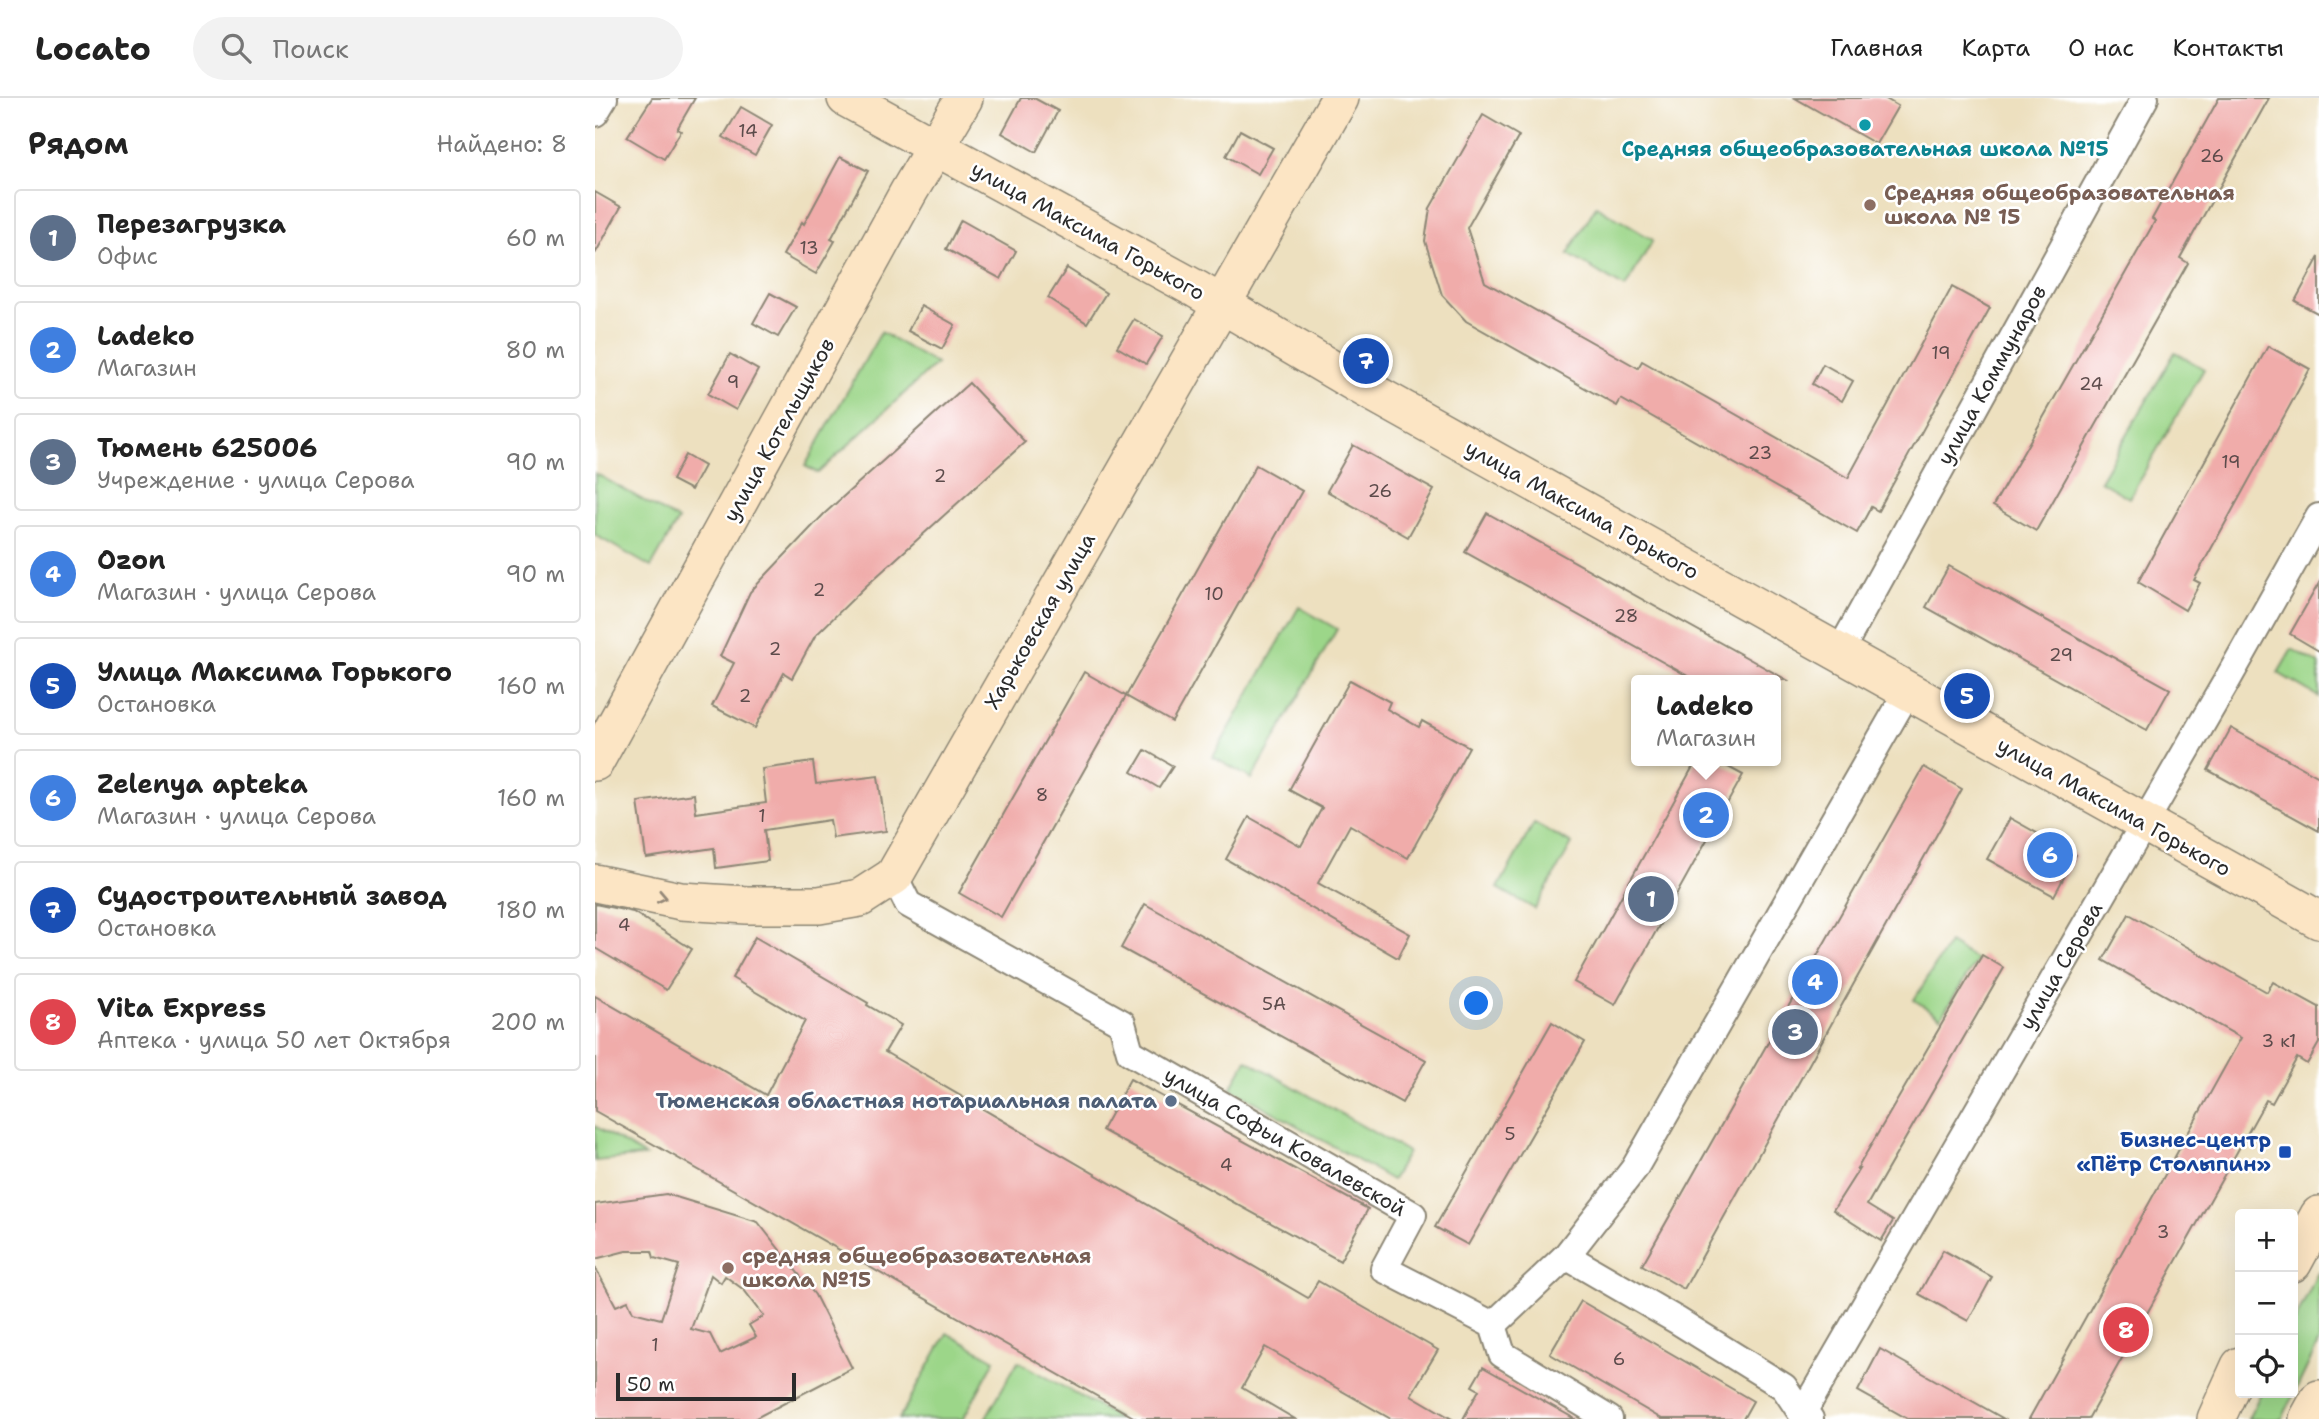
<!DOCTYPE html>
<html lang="ru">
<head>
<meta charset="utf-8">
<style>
	:root { --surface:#fff; --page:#f2f2f2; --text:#222; --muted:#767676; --line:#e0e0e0; --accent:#7c3aed }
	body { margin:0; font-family:"Shantell Sans",sans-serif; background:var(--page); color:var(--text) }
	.controls { position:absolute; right:21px; bottom:21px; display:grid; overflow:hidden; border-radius:7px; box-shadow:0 7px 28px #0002 }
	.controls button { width:63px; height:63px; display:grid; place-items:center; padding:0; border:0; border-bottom:2px solid var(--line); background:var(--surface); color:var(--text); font:35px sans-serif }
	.scale { position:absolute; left:21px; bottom:18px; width:180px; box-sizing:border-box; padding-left:7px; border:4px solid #2b2b2b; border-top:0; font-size:19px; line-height:24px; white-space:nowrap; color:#2b2b2b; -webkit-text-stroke:5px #fff; paint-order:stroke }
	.you { position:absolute; left:882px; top:906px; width:24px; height:24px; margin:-18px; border:5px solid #fff; border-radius:50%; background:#1a73e8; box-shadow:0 0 0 10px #1a73e833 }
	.badge { display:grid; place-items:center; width:46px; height:46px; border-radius:50%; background:var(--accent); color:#fff; font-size:23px; font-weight:700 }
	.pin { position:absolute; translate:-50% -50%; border:4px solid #fff; box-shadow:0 2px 7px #0006 }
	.popup { position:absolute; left:1036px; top:577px; width:150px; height:91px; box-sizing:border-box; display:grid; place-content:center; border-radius:7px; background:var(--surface); filter:drop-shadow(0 2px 5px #0005); font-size:23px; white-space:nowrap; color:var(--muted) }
	.popup b { font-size:26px; color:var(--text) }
	.popup::after { content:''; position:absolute; left:50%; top:100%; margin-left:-14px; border:14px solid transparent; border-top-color:var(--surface) }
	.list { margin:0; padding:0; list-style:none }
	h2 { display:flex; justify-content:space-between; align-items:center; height:91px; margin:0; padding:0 28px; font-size:30px }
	h2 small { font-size:23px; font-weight:400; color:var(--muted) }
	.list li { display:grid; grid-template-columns:46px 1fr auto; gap:21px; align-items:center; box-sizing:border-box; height:98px; margin:0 14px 14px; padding:0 14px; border:2px solid var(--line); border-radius:7px }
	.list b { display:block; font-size:26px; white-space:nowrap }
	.list p { margin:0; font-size:23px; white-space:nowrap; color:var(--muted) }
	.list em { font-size:23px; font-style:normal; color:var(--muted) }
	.icon { flex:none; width:38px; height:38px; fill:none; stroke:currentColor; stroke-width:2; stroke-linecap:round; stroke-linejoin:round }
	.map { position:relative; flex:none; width:1724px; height:1321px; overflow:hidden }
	header { display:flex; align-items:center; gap:42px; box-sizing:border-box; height:98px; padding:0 35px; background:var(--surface); border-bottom:2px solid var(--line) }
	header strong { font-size:33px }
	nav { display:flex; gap:38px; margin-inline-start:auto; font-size:24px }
	.search { width:490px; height:63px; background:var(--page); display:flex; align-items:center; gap:18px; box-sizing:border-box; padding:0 24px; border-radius:38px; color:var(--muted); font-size:26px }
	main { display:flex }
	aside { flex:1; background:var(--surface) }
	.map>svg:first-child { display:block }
</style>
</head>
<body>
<header>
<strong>Locato</strong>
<div class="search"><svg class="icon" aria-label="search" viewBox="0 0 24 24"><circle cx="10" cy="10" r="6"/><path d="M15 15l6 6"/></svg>Поиск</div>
<nav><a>Главная</a><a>Карта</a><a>О нас</a><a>Контакты</a></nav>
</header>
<main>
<aside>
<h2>Рядом<small>Найдено: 8</small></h2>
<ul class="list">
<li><span class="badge" style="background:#5c6f8a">1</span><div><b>Перезагрузка</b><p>Офис</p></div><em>60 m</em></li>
<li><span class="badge" style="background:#3f7fe0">2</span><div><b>Ladeko</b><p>Магазин</p></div><em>80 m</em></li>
<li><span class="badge" style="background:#5c6f8a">3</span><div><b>Тюмень 625006</b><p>Учреждение · улица Серова</p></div><em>90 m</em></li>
<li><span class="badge" style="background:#3f7fe0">4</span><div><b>Ozon</b><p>Магазин · улица Серова</p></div><em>90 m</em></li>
<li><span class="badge" style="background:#1a4fb4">5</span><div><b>Улица Максима Горького</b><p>Остановка</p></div><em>160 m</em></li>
<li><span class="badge" style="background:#3f7fe0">6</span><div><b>Zelenya apteka</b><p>Магазин · улица Серова</p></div><em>160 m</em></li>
<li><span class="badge" style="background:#1a4fb4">7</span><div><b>Судостроительный завод</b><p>Остановка</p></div><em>180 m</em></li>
<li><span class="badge" style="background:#e0444e">8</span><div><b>Vita Express</b><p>Аптека · улица 50 лет Октября</p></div><em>200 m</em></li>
</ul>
</aside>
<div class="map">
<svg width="1724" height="1321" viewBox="0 0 1724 1321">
	<rect width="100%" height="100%" fill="#fff"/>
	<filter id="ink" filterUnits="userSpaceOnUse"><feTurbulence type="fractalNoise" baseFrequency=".0143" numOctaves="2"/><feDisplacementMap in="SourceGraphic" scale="14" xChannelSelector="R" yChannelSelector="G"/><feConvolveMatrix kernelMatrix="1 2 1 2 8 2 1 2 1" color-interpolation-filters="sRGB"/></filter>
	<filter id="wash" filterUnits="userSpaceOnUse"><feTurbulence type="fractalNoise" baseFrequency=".00686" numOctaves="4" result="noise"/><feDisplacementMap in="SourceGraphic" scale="28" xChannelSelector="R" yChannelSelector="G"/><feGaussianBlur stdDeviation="1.57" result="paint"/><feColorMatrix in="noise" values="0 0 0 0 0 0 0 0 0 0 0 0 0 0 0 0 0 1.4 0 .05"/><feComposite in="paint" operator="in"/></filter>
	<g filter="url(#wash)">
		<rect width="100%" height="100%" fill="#ede0bf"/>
		<g fill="#9cd689" stroke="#64805a" stroke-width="2">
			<polygon points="1001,108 1058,142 1030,190 973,156"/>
			<polygon points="286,234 341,266 223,375 210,368"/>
			<polygon points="1580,254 1609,271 1534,400 1505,383"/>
			<polygon points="0,375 83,422 56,469 0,437"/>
			<polygon points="704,509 742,531 657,681 618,659"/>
			<polygon points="1697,551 1724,566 1724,599 1683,575"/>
			<polygon points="939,725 977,746 940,811 903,790"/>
			<polygon points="1354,845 1382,862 1346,919 1319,902"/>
			<polygon points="652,962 813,1054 797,1082 636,990"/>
			<polygon points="0,1028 50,1058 0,1063"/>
			<polygon points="1724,1172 1724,1244 1687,1321 1653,1321 1666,1295 1698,1295 1698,1227"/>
			<polygon points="352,1235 400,1262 368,1321 304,1321"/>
			<polygon points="423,1263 523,1320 522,1321 390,1321"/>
		</g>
		<g id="blocks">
			<g fill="#f0acaa" fill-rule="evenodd">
				<polygon points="57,0 100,0 82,31 86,33 69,61 32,39"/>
				<polygon points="426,0 439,0 463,13 441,54 407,35"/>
				<polygon points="1200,0 1289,0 1303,8 1281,46"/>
				<polygon points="1624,0 1674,0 1585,160 1593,165 1441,433 1398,408 1560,123 1557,121"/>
				<polygon points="146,9 177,27 160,57 128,39"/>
				<polygon points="888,17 924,38 872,130 890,184 1043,270 1047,263 1253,380 1357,189 1395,210 1283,413 1276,409 1262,435 1026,301 1022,308 871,223 847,197 830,143 835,110"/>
				<polygon points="645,32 678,50 663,76 631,58"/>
				<polygon points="245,59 273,73 236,141 240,143 221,176 188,157 207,124 209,126"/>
				<polygon points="0,94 26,109 0,156"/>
				<polygon points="366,122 421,153 406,181 351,151"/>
				<polygon points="1724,159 1724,216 1700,203"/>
				<polygon points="472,170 511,195 492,225 453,200"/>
				<polygon points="175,195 201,209 183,239 158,225"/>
				<polygon points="326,208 360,227 347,251 313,233"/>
				<polygon points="539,221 568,238 551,266 522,249"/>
				<polygon points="1673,248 1715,271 1599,482 1605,485 1590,512 1543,484"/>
				<polygon points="135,256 163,272 141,312 113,296"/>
				<polygon points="1228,266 1258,283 1247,303 1217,286"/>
				<polygon points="374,285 430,344 270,489 220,538 197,580 189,575 160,630 117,608 139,565 125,558 155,494 229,416"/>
				<polygon points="758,347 839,392 813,439 732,393"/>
				<polygon points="90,357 109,368 96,392 77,382"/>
				<polygon points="661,367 707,393 577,624 531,598"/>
				<polygon points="892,415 1192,582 1100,582 870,454"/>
				<polygon points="1354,468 1575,591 1552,632 1331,509"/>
				<polygon points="1724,485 1724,553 1695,536"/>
				<polygon points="489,574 531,598 406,819 364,795"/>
				<polygon points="755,582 795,604 792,611 824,629 827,623 874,649 813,760 755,727 723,785 815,836 803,860 631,761 654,719 706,748 727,710 694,692"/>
				<polygon points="1636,630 1724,679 1724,733 1613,672"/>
				<polygon points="550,652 578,668 564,690 537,674"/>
				<polygon points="1101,663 1122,663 1148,677 1020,907 979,884"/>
				<polygon points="218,664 221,686 283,678 291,733 238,740 235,722 169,732 173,763 121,770 119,750 51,760 43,704 99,696 101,715 171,705 167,671"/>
				<polygon points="1329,669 1367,691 1089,1191 1047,1167"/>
				<polygon points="1415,720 1481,757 1459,798 1392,761"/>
				<polygon points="0,806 38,814 97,851 71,892 0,850"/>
				<polygon points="550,806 831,962 807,1005 526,850"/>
				<polygon points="1534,816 1672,894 1678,884 1724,909 1724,945 1712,966 1702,960 1677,1005 1671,1002 1493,1321 1434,1321 1646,940 1508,862"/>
				<polygon points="160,839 273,905 272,907 306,927 290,954 713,1200 723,1183 843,1252 816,1297 857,1321 796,1321 670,1249 647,1290 700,1321 542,1321 0,1013 0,898 171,997 210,923 137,880"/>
				<polygon points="1387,857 1409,870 1272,1107 1298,1123 1286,1143 1238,1112 1264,1071 1262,1071"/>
				<polygon points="957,924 990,944 873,1147 840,1129"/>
				<polygon points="535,981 773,1111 745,1163 507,1032"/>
				<path d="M 71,1096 L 163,1124 L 220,1197 L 257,1270 L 159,1321 L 0,1321 L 0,1169 L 21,1208 L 33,1203 L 38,1214 L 66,1221 L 84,1167 L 59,1160 L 57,1153 L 31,1153 L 0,1161 L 0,1106 ZM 116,1177 L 126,1185 L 130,1178 L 149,1192 L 169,1218 L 154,1227 L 161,1239 L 125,1256 L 115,1236 L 96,1231 Z"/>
				<polygon points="1348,1152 1397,1179 1373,1223 1324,1196"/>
				<polygon points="986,1203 1158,1303 1148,1321 1067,1321 955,1256"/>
				<polygon points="1285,1251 1409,1321 1313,1321 1263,1293"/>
				<polygon points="888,1269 980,1321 868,1321 884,1292 877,1288"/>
			</g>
		</g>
	</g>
	<g filter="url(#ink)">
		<use href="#blocks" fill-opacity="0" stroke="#8c8675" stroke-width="2"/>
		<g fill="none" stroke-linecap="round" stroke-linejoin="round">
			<g stroke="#8c8675" stroke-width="30">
				<g id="street">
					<polyline points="0,15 9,0"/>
					<polyline points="1244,555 1550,0"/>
					<polyline points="299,778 313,806 527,925 535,954 818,1117 789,1171 898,1227 907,1256 1014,1321"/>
					<polyline points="971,1158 1083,1223 1189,1289 1207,1316 1215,1321"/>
					<polyline points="898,1227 971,1158 1039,1071 1313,593"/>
					<polyline points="1207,1316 1634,579 1724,419"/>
				</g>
			</g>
			<g stroke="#8c8675" stroke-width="40">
				<g id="secondary">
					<polyline points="251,0 601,191 757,283 1724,822"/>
					<polyline points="0,664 313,95 369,0"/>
					<polyline points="0,785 86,803 152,807 224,807 265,800 299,778 745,0"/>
					<polyline points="1698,1165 1724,1117"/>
					<polyline points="1621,1321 1645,1268"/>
					<polyline points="1713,1321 1724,1301"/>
				</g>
			</g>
			<use href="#street" stroke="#fff" stroke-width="26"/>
			<use href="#secondary" stroke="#fce5c4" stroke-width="37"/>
		</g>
		<defs><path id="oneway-chevron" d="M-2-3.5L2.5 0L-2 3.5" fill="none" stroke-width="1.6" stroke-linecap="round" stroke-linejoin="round" transform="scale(1.75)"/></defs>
		<use stroke="#948878" href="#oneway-chevron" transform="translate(67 799) rotate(12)"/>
	</g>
	<circle fill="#0f9aa8" stroke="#fff" stroke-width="2.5" cx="1270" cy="27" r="7"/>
	<g fill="#8d6e63" stroke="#fff" stroke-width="2.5">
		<circle cx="1275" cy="107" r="7"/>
		<circle cx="133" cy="1170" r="7"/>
	</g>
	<circle fill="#5c6f8a" stroke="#fff" stroke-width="2.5" cx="576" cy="1003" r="7"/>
	<rect fill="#1a4fb4" stroke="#fff" stroke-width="2.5" x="1683" y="1047" width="14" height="14" rx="3.5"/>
	<g text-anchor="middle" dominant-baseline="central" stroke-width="5" stroke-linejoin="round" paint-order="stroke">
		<g font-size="18" fill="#5c4b4b">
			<text x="153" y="33">14</text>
			<text x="1617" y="58">26</text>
			<text x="214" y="150">13</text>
			<text x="1346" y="255">19</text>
			<text x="138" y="284">9</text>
			<text x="1496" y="286">24</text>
			<text x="1165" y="355">23</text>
			<text x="1636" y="364">19</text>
			<text x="345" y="378">2</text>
			<text x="785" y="393">26</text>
			<text x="224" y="492">2</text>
			<text x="619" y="496">10</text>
			<text x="1031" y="518">28</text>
			<text x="180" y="551">2</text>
			<text x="1466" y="557">29</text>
			<text x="150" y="598">2</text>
			<text x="447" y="697">8</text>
			<text x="167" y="718">1</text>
			<text x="29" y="827">4</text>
			<text x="679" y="906">5А</text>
			<text x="1684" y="943">3 к1</text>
			<text x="915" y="1036">5</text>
			<text x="631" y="1067">4</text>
			<text x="1568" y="1134">3</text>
			<text x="60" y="1247">1</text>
			<text x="1024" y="1261">6</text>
		</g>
		<g font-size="21" font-weight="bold" fill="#0d838f" stroke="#fff">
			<text x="1270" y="51">Средняя общеобразовательная школа №15</text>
		</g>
		<g font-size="21" font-weight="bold" fill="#785e54" stroke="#fff" text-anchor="start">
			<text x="1289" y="95">Средняя общеобразовательная<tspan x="1289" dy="24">школа № 15</tspan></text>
			<text x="147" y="1158">средняя общеобразовательная<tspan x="147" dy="24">школа №15</tspan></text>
		</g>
		<g font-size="21" fill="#2b2b2b" stroke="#fff">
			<text transform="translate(493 133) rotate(29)">улица Максима Горького</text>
			<text transform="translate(1397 277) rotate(-61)">улица Коммунаров</text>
			<text transform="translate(184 332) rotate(-61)">улица Котельщиков</text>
			<text transform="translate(987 412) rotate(29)">улица Максима Горького</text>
			<text transform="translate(445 523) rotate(-60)">Харьковская улица</text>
			<text transform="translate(1519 709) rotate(29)">улица Максима Горького</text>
			<text transform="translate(1466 868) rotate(-60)">улица Серова</text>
			<text transform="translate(690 1044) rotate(30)">улица Софьи Ковалевской</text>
		</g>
		<g font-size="21" font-weight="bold" fill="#4e5e75" stroke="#fff" text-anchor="end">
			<text x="562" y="1003">Тюменская областная нотариальная палата</text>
		</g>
		<g font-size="21" font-weight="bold" fill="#164399" stroke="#fff" text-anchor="end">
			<text x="1676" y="1042">Бизнес-центр<tspan x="1676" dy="24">«Пётр Столыпин»</tspan></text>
		</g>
	</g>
</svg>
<div class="controls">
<button>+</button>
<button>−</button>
<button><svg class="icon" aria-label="locate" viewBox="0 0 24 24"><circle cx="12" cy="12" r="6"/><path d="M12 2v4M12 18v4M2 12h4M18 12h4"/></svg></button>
</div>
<div class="scale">50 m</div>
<div class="you"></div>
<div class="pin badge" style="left:1056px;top:801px;background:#5c6f8a">1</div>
<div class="pin badge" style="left:1111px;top:717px;background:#3f7fe0">2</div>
<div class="popup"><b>Ladeko</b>Магазин</div>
<div class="pin badge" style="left:1200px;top:934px;background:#5c6f8a">3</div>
<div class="pin badge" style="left:1220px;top:884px;background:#3f7fe0">4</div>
<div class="pin badge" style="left:1372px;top:598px;background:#1a4fb4">5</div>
<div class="pin badge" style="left:1455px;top:757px;background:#3f7fe0">6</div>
<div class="pin badge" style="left:771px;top:263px;background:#1a4fb4">7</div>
<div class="pin badge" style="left:1531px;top:1232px;background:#e0444e">8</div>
</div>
</main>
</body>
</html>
